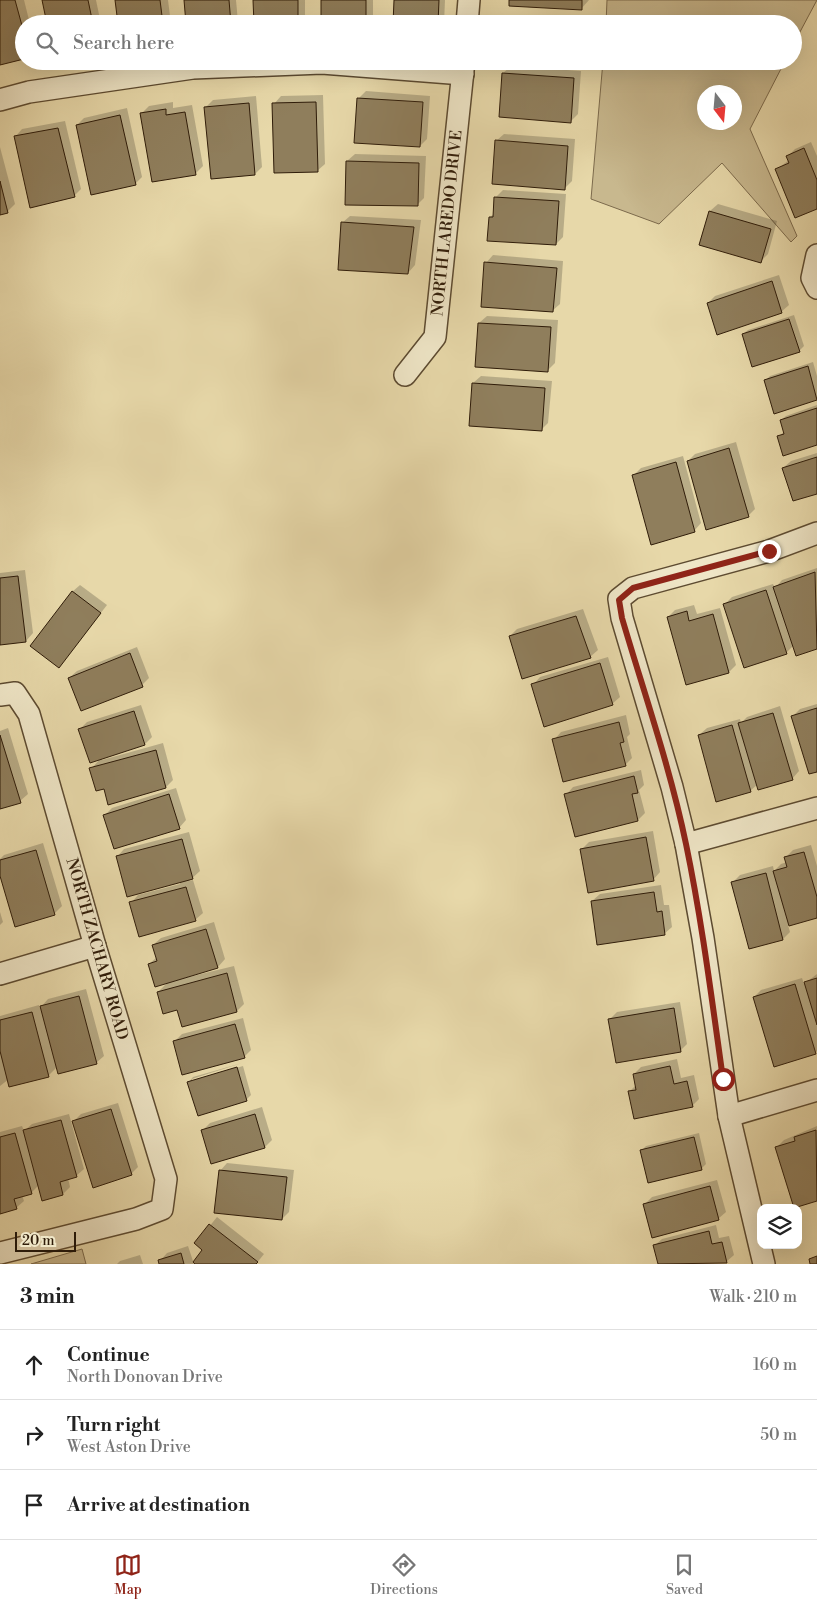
<!DOCTYPE html>
<html lang="en">
<head>
<meta charset="utf-8">
<style>
	:root { --surface:#fff; --page:#f2f2f2; --text:#222; --muted:#767676; --line:#e0e0e0; --accent:#8f2418 }
	body { margin:0; font-family:"Libre Bodoni",serif; background:var(--page); color:var(--text) }
	.controls { position:absolute; right:15px; bottom:15px; display:grid; overflow:hidden; border-radius:10px; box-shadow:0 5px 20px #0002 }
	.controls button { width:45px; height:45px; display:grid; place-items:center; padding:0; border:0; border-bottom:1px solid var(--line); background:var(--surface); color:var(--text); font:25px sans-serif }
	.compass { position:absolute; left:697px; top:85px; width:45px; height:45px; border-radius:50%; background:var(--surface); box-shadow:0 5px 20px #0002; rotate:164deg }
	.scale { position:absolute; left:15px; bottom:12px; width:61px; box-sizing:border-box; padding-left:5px; border:2px solid #2f1c09; border-top:0; font-size:14px; line-height:18px; white-space:nowrap; color:#2f1c09; -webkit-text-stroke:4px #efe6c7; paint-order:stroke }
	.stop { position:absolute; width:15px; height:15px; margin:-11px; border:4px solid #8f2418; border-radius:50%; background:#fff }
	.stop.end { background:#8f2418; border-color:#fff; box-shadow:0 1px 5px #0008 }
	.list { margin:0; padding:0; list-style:none }
	h2 { display:flex; justify-content:space-between; align-items:center; height:65px; margin:0; padding:0 20px; font-size:21px }
	h2 small { font-size:16px; font-weight:400; color:var(--muted) }
	.list li { display:grid; grid-template-columns:32px 1fr auto; gap:15px; align-items:center; box-sizing:border-box; height:70px; padding:0 20px; border-top:1px solid var(--line) }
	.list b { display:block; font-size:19px; white-space:nowrap }
	.list p { margin:0; font-size:16px; white-space:nowrap; color:var(--muted) }
	.list em { font-size:16px; font-style:normal; color:var(--muted) }
	.icon { flex:none; width:28px; height:28px; fill:none; stroke:currentColor; stroke-width:2; stroke-linecap:round; stroke-linejoin:round }
	.map { position:relative; flex:none; width:817px; height:1264px; overflow:hidden }
	.search { position:absolute; background:var(--surface); box-shadow:0 5px 20px #0002; left:15px; right:15px; top:15px; height:55px; display:flex; align-items:center; gap:12px; box-sizing:border-box; padding:0 18px; border-radius:28px; color:var(--muted); font-size:19px }
	.sheet { height:275px; background:var(--surface) }
	nav { display:flex; justify-content:space-around; align-items:center; box-sizing:border-box; height:70px; border-top:1px solid var(--line); background:var(--surface); font-size:14px; color:var(--muted) }
	nav a { display:grid; justify-items:center; gap:2px }
	nav .on { color:var(--accent) }
	.map>svg:first-child { display:block }
</style>
</head>
<body>
<div class="map">
<svg width="817" height="1264" viewBox="0 0 817 1264">
	<rect width="100%" height="100%" fill="#e7d8a9"/>
	<filter id="stains"><feTurbulence type="fractalNoise" baseFrequency=".004" numOctaves="4"/><feColorMatrix values="0 0 0 0 .2 0 0 0 0 .09 0 0 0 0 .02 0 0 0 .5 -.17"/></filter>
	<radialGradient id="worn" r=".72"><stop offset=".6" stop-color="#630" stop-opacity="0"/><stop offset="1" stop-color="#630" stop-opacity=".3"/></radialGradient>
	<g fill="#c8b88e" stroke="#7c6a4c" fill-rule="evenodd">
		<polygon points="607,0 817,0 793,45 793,24 606,24"/>
		<path d="M 603,61 L 785,61 L 750,129 L 797,236 L 791,242 L 722,163 L 659,224 L 591,199 ZM 704,92 L 734,92 L 734,122 L 704,122 Z"/>
		<polygon points="82,1249 86,1264 31,1264"/>
	</g>
	<g fill="#0003">
		<polygon points="0,0 24,0 30,24 24,24 24,58 0,64"/>
		<polygon points="43,0 96,0 101,24 48,24"/>
		<polygon points="116,0 168,0 171,24 119,24"/>
		<polygon points="185,0 236,0 238,22 236,24 187,24"/>
		<polygon points="255,0 305,0 305,22 303,24 255,24"/>
		<polygon points="322,0 373,0 373,21 370,24 322,24"/>
		<polygon points="395,0 445,0 444,24 394,24"/>
		<polygon points="510,0 589,0 581,9"/>
		<polygon points="525,17 581,19 580,24 518,24"/>
		<polygon points="511,66 581,71 578,114 570,122 503,73"/>
		<polygon points="366,91 430,96 427,139 420,146 358,99"/>
		<polygon points="323,95 325,164 317,171 274,104 281,96"/>
		<polygon points="256,96 262,167 255,174 206,107 213,100"/>
		<polygon points="173,102 173,108 192,105 203,166 195,174 141,114 149,106"/>
		<polygon points="127,108 142,177 135,184 77,125 84,118"/>
		<polygon points="65,121 81,189 74,196 15,137 22,129"/>
		<polygon points="504,134 575,139 572,181 564,189 496,141"/>
		<polygon points="811,142 817,156 817,207 776,170 789,160 788,156 795,149"/>
		<polygon points="0,147 15,204 8,211 0,214"/>
		<polygon points="355,154 426,156 424,198 417,205 347,161"/>
		<polygon points="503,190 566,194 563,237 556,244 490,217 495,213 495,198"/>
		<polygon points="718,204 777,221 768,254 761,261 710,211"/>
		<polygon points="350,216 421,220 415,265 408,273 342,223"/>
		<polygon points="493,255 563,261 560,304 552,311 486,263"/>
		<polygon points="779,275 789,305 781,312 708,303 715,296"/>
		<polygon points="794,315 804,346 799,351 743,334 748,330"/>
		<polygon points="487,316 558,320 555,363 548,370 479,323"/>
		<polygon points="813,362 817,376 817,399 775,412 765,381 770,376"/>
		<polygon points="481,376 552,381 548,423 541,430 473,383"/>
		<polygon points="817,405 817,444 778,437 785,431 781,420 786,416"/>
		<polygon points="736,442 755,509 748,516 688,461 695,454"/>
		<polygon points="817,453 817,492 783,468 791,461"/>
		<polygon points="683,456 701,523 694,531 634,475 641,468"/>
		<polygon points="817,568 817,648 797,654 794,645 786,653 725,604 732,597 773,584 775,588 782,580"/>
		<polygon points="25,570 33,633 26,641 0,644 0,573"/>
		<polygon points="80,585 107,605 59,667 72,592"/>
		<polygon points="694,605 697,614 720,608 736,665 729,672 687,684 668,617 675,610"/>
		<polygon points="583,609 598,650 590,657 510,636 517,629"/>
		<polygon points="137,647 149,678 142,685 69,678 77,671"/>
		<polygon points="608,657 620,697 612,704 533,685 540,677"/>
		<polygon points="817,704 817,771 793,716 800,709"/>
		<polygon points="141,705 152,737 145,744 102,758 102,760 163,743 173,780 166,787 109,803 105,788 91,769 101,758 80,729 87,722"/>
		<polygon points="780,706 799,771 792,779 758,784 750,791 699,735 707,728 740,719 741,723 747,717"/>
		<polygon points="626,715 630,734 627,737 632,758 625,765 554,740 561,732"/>
		<polygon points="8,728 28,794 20,801 0,807 0,731"/>
		<polygon points="641,770 644,785 639,790 645,813 638,820 566,795 573,787"/>
		<polygon points="176,788 186,820 179,828 105,815 112,808"/>
		<polygon points="653,831 660,872 653,880 581,850 589,842"/>
		<polygon points="189,832 200,871 189,881 193,880 203,913 195,920 131,903 138,895 180,884 180,881 117,857 124,849"/>
		<polygon points="43,843 62,906 54,914 0,872 0,859 4,855"/>
		<polygon points="811,845 817,866 817,916 788,925 790,932 783,939 733,882 740,875 773,866 774,871 781,864 787,862 785,858 793,850"/>
		<polygon points="661,885 664,905 669,905 672,927 664,934 592,901 600,894"/>
		<polygon points="0,912 3,922 0,925"/>
		<polygon points="214,922 225,959 218,967 156,985 149,964 157,957 153,945 161,938"/>
		<polygon points="234,966 244,1004 237,1011 178,1008 158,992 168,982"/>
		<polygon points="817,974 817,1051 815,1053 754,997 761,990 802,978 804,984"/>
		<polygon points="86,989 104,1056 96,1063 57,1067 48,1076 9,1079 0,1086 0,1016 39,1005 40,1008 48,999"/>
		<polygon points="680,1002 687,1044 680,1051 610,1019 617,1012"/>
		<polygon points="243,1018 251,1050 244,1057 175,1041 182,1034"/>
		<polygon points="677,1059 681,1078 694,1075 699,1099 692,1106 629,1092 636,1085 634,1074 641,1067"/>
		<polygon points="242,1063 192,1079 192,1081 243,1066 251,1095 247,1099 198,1114 189,1082 193,1077"/>
		<polygon points="118,1103 138,1167 131,1174 74,1121 81,1114"/>
		<polygon points="262,1107 272,1140 265,1147 203,1130 210,1123"/>
		<polygon points="69,1114 84,1169 76,1176 68,1178 70,1187 63,1194 39,1185 31,1193 22,1195 24,1201 16,1208 0,1212 0,1132 22,1126 24,1131 32,1124"/>
		<polygon points="817,1126 817,1200 795,1207 777,1147 784,1140"/>
		<polygon points="699,1133 706,1164 701,1169 641,1151 646,1146"/>
		<polygon points="227,1163 294,1170 289,1212 282,1219 220,1171"/>
		<polygon points="717,1180 726,1212 718,1219 645,1204 652,1197"/>
		<polygon points="217,1217 264,1254 256,1264 197,1264 204,1249 196,1243"/>
		<polygon points="716,1225 719,1238 729,1236 734,1255 726,1262 659,1264 654,1246 662,1239"/>
		<polygon points="188,1246 194,1264 161,1264 160,1261 167,1253"/>
		<polygon points="140,1255 143,1264 117,1264 120,1261"/>
	</g>
	<g fill="#8f7e5c" stroke="#2f1c09">
		<polygon points="0,0 15,0 24,33 24,59 0,65"/>
		<polygon points="42,0 88,0 93,24 47,24"/>
		<polygon points="115,0 160,0 163,24 118,24"/>
		<polygon points="184,0 229,0 231,24 186,24"/>
		<polygon points="253,0 298,0 298,24 254,24"/>
		<rect x="321" y="0" width="45" height="24"/>
		<polygon points="394,0 439,0 438,24 393,24"/>
		<polygon points="509,0 582,0 582,10 509,6"/>
		<polygon points="502,73 574,78 571,123 499,117"/>
		<polygon points="357,98 423,102 420,147 354,143"/>
		<polygon points="316,102 318,172 274,173 272,103"/>
		<polygon points="249,103 255,175 211,179 204,107"/>
		<polygon points="166,109 166,115 185,112 196,175 152,182 140,113"/>
		<polygon points="120,115 136,185 91,195 76,125"/>
		<polygon points="58,128 75,197 30,208 14,136"/>
		<polygon points="495,140 568,146 565,190 492,184"/>
		<polygon points="804,148 817,180 817,209 795,218 775,169 789,163 786,156"/>
		<polygon points="346,161 419,163 418,206 345,205"/>
		<polygon points="0,181 8,213 0,215"/>
		<polygon points="494,197 559,201 556,245 487,241 489,217 493,217"/>
		<polygon points="709,211 771,229 761,263 699,245"/>
		<polygon points="341,222 414,227 408,274 338,270"/>
		<polygon points="484,262 557,268 553,312 481,307"/>
		<polygon points="772,281 782,313 717,335 707,303"/>
		<polygon points="789,319 800,352 752,367 742,334"/>
		<polygon points="478,323 551,327 548,372 475,367"/>
		<polygon points="808,366 817,400 774,414 764,380"/>
		<polygon points="472,383 545,388 542,431 469,426"/>
		<polygon points="817,408 817,445 783,456 777,436 784,434 780,420"/>
		<polygon points="729,448 749,517 706,530 687,461"/>
		<polygon points="817,457 817,494 793,501 782,468"/>
		<polygon points="676,462 695,532 651,545 632,475"/>
		<polygon points="815,572 817,649 796,656 773,587"/>
		<polygon points="18,576 26,642 0,645 0,578"/>
		<polygon points="766,590 787,654 744,668 723,604"/>
		<polygon points="72,591 101,613 59,668 30,646"/>
		<polygon points="687,611 689,621 713,614 729,673 686,685 667,617"/>
		<polygon points="576,616 591,658 522,679 509,636"/>
		<polygon points="130,653 143,687 81,711 68,678"/>
		<polygon points="600,663 613,705 544,727 531,684"/>
		<polygon points="817,708 817,772 809,774 791,716"/>
		<polygon points="134,711 145,745 90,763 78,729"/>
		<polygon points="773,713 793,780 758,790 738,723"/>
		<polygon points="619,722 624,742 620,743 626,766 563,782 552,739"/>
		<polygon points="732,725 751,792 716,802 698,735"/>
		<polygon points="0,735 21,803 0,809"/>
		<polygon points="156,750 166,788 108,805 104,789 96,791 89,768"/>
		<polygon points="634,776 638,793 632,794 638,821 575,837 564,794"/>
		<polygon points="169,794 180,829 114,849 103,815"/>
		<polygon points="646,837 654,881 588,893 580,849"/>
		<polygon points="182,839 193,879 127,897 116,856"/>
		<polygon points="36,850 55,915 15,927 0,876 0,860"/>
		<polygon points="804,852 817,897 817,918 789,926 773,871 787,867 784,857"/>
		<polygon points="766,873 783,940 749,949 731,882"/>
		<polygon points="186,887 196,921 139,937 129,902"/>
		<polygon points="654,892 657,912 662,911 665,935 597,945 591,901"/>
		<polygon points="206,929 218,968 155,987 148,964 157,961 152,945"/>
		<polygon points="227,973 237,1012 182,1027 177,1010 163,1014 157,992"/>
		<polygon points="817,978 817,1025 804,982"/>
		<polygon points="795,984 816,1054 774,1067 753,997"/>
		<polygon points="79,996 97,1064 58,1074 40,1006"/>
		<polygon points="674,1008 681,1052 616,1063 608,1019"/>
		<polygon points="32,1012 49,1077 9,1087 0,1051 0,1020"/>
		<polygon points="235,1024 245,1058 182,1075 173,1041"/>
		<polygon points="670,1066 674,1084 687,1081 693,1107 634,1119 628,1091 636,1090 633,1074"/>
		<polygon points="237,1067 247,1101 198,1116 187,1082"/>
		<polygon points="111,1109 132,1175 93,1188 72,1121"/>
		<polygon points="255,1114 265,1148 211,1164 201,1130"/>
		<polygon points="61,1120 77,1177 60,1182 63,1195 42,1201 23,1130"/>
		<polygon points="816,1130 817,1201 794,1208 775,1147 795,1141 794,1137"/>
		<polygon points="15,1133 32,1194 14,1199 17,1209 0,1214 0,1137"/>
		<polygon points="694,1137 702,1170 648,1183 640,1150"/>
		<polygon points="219,1170 287,1177 282,1220 214,1213"/>
		<polygon points="710,1186 719,1220 652,1238 643,1204"/>
		<polygon points="209,1224 258,1262 256,1264 195,1264 193,1262 202,1250 194,1243"/>
		<polygon points="709,1231 712,1244 722,1242 727,1263 658,1264 653,1245"/>
		<polygon points="181,1253 184,1264 159,1264 158,1260"/>
		<polygon points="817,1256 817,1264 810,1264 809,1259"/>
	</g>
	<g fill="none" stroke-linecap="round" stroke-linejoin="round">
		<g stroke="#5d4b31" stroke-width="24">
			<g id="street">
				<polyline points="467,24 469,0"/>
				<polyline points="0,100 29,92 193,68 322,63 463,74"/>
				<polyline points="817,255 812,278 817,288"/>
				<polyline points="405,375 435,337 464,61"/>
				<polyline points="0,695 15,693 29,714 95,946 166,1179 162,1209 136,1219 0,1253"/>
				<polyline points="686,844 817,808"/>
				<polyline points="0,974 95,946"/>
				<polyline points="729,1116 817,1090"/>
				<polyline points="764,1264 729,1116 703,938 686,844 672,787 622,618 619,599 633,588 769,551 817,533"/>
			</g>
		</g>
		<use href="#street" stroke="#efe6c7" stroke-width="21"/>
	</g>
	<g fill="none" stroke-linecap="round" stroke-linejoin="round">
		<path stroke="#8f2418" stroke-width="6" d="M 723,1079 C 712,1001 702,921 686,844 C 670,767 644,693 622,618 L 619,600 L 633,588 L 769,551"/>
	</g>
	<g text-anchor="middle" dominant-baseline="central" stroke-width="4" stroke-linejoin="round" paint-order="stroke">
		<g font-size="16" fill="#2f1c09" stroke="#efe6c7">
			<text transform="translate(447 223) rotate(-84)">NORTH LAREDO DRIVE</text>
			<text transform="translate(97 949) rotate(74)">NORTH ZACHARY ROAD</text>
		</g>
	</g>
	<rect width="100%" height="100%" filter="url(#stains)"/>
	<rect width="100%" height="100%" fill="url(#worn)"/>
</svg>
<div class="controls">
<button><svg class="icon" aria-label="layers" viewBox="0 0 24 24"><path d="M12 4l9 5-9 5-9-5zM3 14l9 5 9-5"/></svg></button>
</div>
<svg class="compass" viewBox="-18 -18 36 36"><path d="M0-13l5 13h-10z" fill="#e53935"/><path d="M0 13l5-13h-10z" fill="#767676"/></svg>
<div class="scale">20 m</div>
<div class="stop" style="left:723px;top:1079px"></div>
<div class="stop end" style="left:769px;top:551px"></div>
<div class="search"><svg class="icon" aria-label="search" viewBox="0 0 24 24"><circle cx="10" cy="10" r="6"/><path d="M15 15l6 6"/></svg>Search here</div>
</div>
<section class="sheet">
<h2>3 min<small>Walk · 210 m</small></h2>
<ul class="list">
<li><svg class="icon" aria-label="ahead" viewBox="0 0 24 24"><path d="M12 20V5M6 11l6-6 6 6"/></svg><div><b>Continue</b><p>North Donovan Drive</p></div><em>160 m</em></li>
<li><svg class="icon" aria-label="right" viewBox="0 0 24 24"><path d="M7 20v-9h11M14 6l5 5-5 5"/></svg><div><b>Turn right</b><p>West Aston Drive</p></div><em>50 m</em></li>
<li><svg class="icon" aria-label="arrive" viewBox="0 0 24 24"><path d="M6 21V4h12l-3 4 3 4H6"/></svg><div><b>Arrive at destination</b></div></li>
</ul>
</section>
<nav>
<a class="on"><svg class="icon" aria-label="map" viewBox="0 0 24 24"><path d="M3 6l6-2 6 2 6-2v14l-6 2-6-2-6 2zM9 4v14M15 6v14"/></svg>Map</a>
<a><svg class="icon" aria-label="directions" viewBox="0 0 24 24"><path d="M12 3l9 9-9 9-9-9zM9 14v-3h6M13 9l2 2-2 2"/></svg>Directions</a>
<a><svg class="icon" aria-label="saved" viewBox="0 0 24 24"><path d="M7 4h10v16l-5-4-5 4z"/></svg>Saved</a>
</nav>
</body>
</html>
